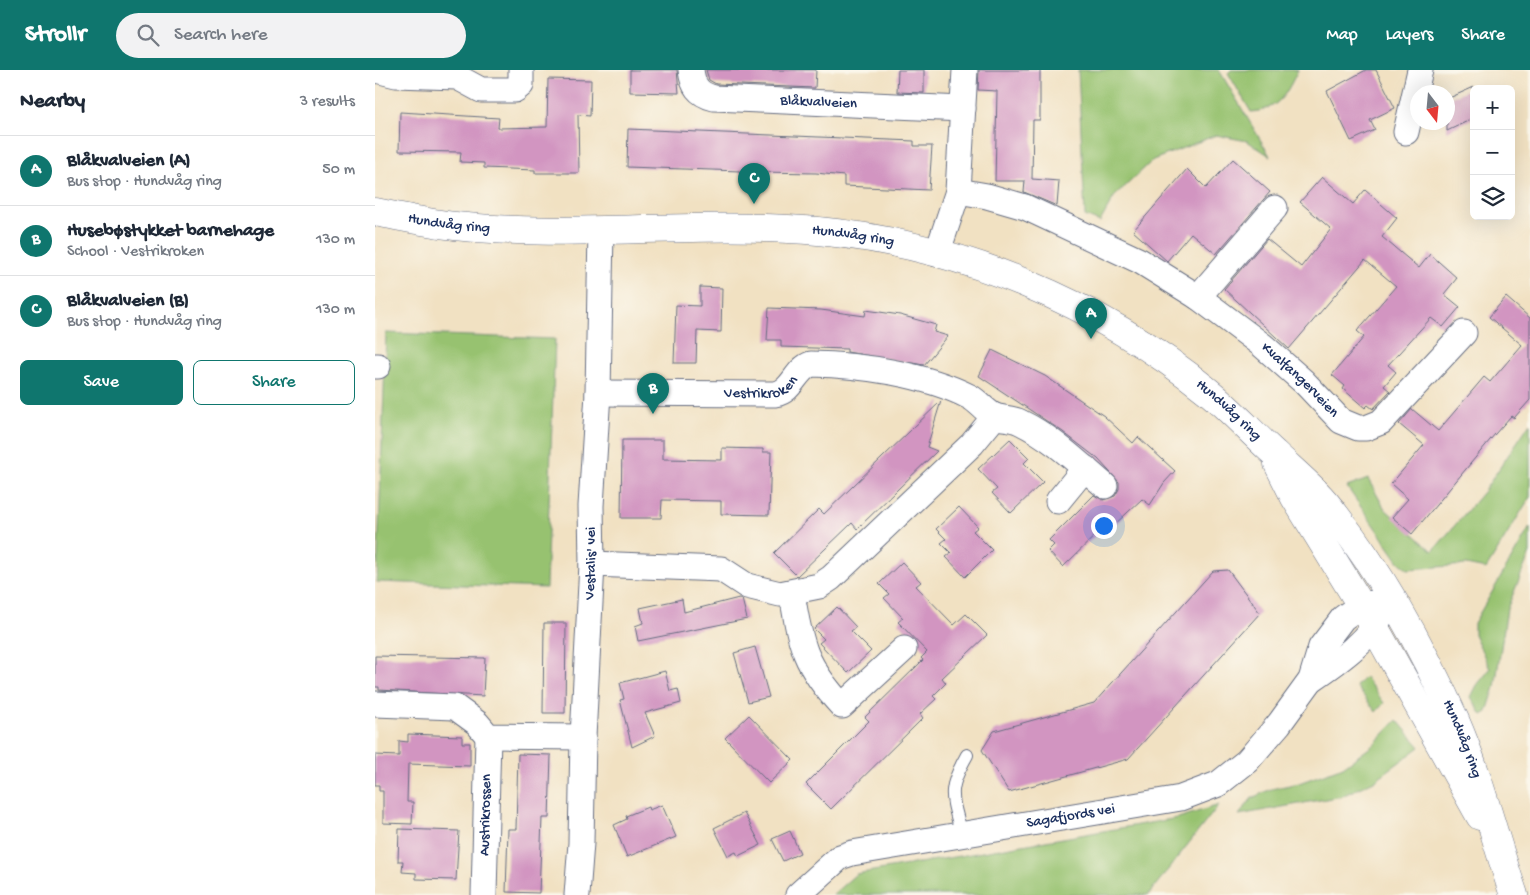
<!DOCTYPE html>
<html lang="en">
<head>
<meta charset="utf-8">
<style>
	:root { --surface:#fff; --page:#f2f2f3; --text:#1f2937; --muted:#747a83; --line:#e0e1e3; --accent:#0f766e }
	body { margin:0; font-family:"Gochi Hand",sans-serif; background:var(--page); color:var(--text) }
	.controls { position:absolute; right:15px; top:15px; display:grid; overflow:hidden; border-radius:8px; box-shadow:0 5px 20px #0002 }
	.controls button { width:45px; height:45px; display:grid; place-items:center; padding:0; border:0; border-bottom:1px solid var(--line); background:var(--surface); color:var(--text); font:25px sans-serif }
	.compass { position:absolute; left:1035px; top:15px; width:45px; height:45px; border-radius:50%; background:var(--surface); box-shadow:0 5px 20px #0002; rotate:164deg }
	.you { position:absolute; left:728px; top:455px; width:18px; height:18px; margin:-12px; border:4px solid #fff; border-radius:50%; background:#1a73e8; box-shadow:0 0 0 8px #1a73e833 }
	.badge { display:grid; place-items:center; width:32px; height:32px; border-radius:50%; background:var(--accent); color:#fff; font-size:16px; font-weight:700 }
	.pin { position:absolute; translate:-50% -41px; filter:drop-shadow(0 1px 2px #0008) }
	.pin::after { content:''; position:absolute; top:26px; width:18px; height:15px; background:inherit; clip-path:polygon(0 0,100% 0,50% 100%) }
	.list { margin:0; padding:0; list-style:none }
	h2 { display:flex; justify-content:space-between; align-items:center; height:65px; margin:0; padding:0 20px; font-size:21px }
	h2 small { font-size:16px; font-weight:400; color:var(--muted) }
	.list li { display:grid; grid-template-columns:32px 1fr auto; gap:15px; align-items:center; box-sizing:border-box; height:70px; padding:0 20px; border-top:1px solid var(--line) }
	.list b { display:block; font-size:19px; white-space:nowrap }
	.list p { margin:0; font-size:16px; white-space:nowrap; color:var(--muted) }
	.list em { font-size:16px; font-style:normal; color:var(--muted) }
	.actions { display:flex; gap:10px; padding:15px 20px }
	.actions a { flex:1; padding:11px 0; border:1px solid var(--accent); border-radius:8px; text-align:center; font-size:18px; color:var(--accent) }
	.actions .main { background:var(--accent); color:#fff }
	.icon { flex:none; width:28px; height:28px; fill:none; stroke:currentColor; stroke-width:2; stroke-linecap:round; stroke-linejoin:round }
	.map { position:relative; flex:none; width:1155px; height:825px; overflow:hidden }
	header { display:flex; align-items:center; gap:30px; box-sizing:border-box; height:70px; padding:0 25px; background:var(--accent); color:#fff }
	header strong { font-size:24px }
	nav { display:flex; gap:28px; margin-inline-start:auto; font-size:18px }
	.search { width:350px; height:45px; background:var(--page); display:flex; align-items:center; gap:12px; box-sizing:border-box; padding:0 18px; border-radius:28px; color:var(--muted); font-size:19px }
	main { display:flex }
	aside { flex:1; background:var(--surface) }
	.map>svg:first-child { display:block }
</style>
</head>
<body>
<header>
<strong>Strollr</strong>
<div class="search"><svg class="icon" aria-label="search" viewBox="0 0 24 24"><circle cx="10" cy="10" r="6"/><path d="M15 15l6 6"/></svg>Search here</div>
<nav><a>Map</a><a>Layers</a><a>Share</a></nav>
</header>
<main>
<aside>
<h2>Nearby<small>3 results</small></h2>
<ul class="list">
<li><span class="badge">A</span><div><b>Blåkvalveien (A)</b><p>Bus stop · Hundvåg ring</p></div><em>50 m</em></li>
<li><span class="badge">B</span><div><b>Husebøstykket barnehage</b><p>School · Vestrikroken</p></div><em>130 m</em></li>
<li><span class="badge">C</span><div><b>Blåkvalveien (B)</b><p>Bus stop · Hundvåg ring</p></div><em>130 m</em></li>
</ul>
<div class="actions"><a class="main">Save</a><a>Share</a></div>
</aside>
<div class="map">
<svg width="1155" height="825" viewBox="0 0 1155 825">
	<rect width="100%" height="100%" fill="#fbf7ec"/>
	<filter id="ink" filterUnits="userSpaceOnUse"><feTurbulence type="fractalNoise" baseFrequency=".02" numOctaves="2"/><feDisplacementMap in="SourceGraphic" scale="10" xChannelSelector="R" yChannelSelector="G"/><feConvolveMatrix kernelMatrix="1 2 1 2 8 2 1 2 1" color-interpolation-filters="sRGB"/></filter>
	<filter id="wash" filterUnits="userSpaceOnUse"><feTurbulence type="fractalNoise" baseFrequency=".0096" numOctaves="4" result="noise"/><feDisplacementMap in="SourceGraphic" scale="20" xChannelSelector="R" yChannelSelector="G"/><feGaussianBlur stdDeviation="1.12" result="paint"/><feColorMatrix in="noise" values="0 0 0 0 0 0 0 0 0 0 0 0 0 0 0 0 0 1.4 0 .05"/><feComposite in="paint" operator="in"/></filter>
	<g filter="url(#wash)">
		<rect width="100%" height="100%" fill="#f1e1c2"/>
		<g fill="#97c270" stroke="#597867">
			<polygon points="703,0 844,0 895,86 872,71 841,65 778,90 739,127 725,152 710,146"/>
			<path d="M 856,0 L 923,0 C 912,22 905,40 876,42 L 853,3 Z"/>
			<polygon points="11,263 180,269 171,518 2,512"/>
			<polygon points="1155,353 1155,427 1111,499 1091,495 1033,499 1024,492 972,417 993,409 1010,439 1058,481 1109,421"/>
			<polygon points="1155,457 1155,483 1132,539 1120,617 1112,642 1107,645 1096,627 1102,615 1115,599 1099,564 1099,553"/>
			<polygon points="990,607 1009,633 1001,642 981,616"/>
			<polygon points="1022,650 1045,677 999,711 967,726 864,745 877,728 896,719 924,713 968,697 997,676"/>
			<polygon points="844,735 773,825 457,825 481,804 803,748"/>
		</g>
		<g id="blocks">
			<g fill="#d295c1">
				<polygon points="255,0 302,0 304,23 255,22"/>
				<polygon points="331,0 441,0 440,18 341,14 334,10"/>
				<polygon points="523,0 549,0 549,23 522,22"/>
				<polygon points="604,0 665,0 665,50 658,50 657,109 684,111 682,136 649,122 650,111 620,111 622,21 603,20"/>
				<polygon points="991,0 1001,0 1020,38 995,50 1000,60 976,71 952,21"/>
				<polygon points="173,9 216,10 215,46 203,45 204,103 160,103 160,100 109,98 109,93 85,92 86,82 24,81 25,42 124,48 123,58 172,57"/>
				<polygon points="1099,17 1099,48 1072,61 1072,29"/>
				<polygon points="253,59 539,71 539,76 557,76 554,120 469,116 469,106 441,103 384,102 384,106 365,104 365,101 252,97"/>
				<polygon points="858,89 895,122 841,184 816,163 792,191 758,161 812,99 831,118"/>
				<polygon points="947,107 978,134 990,120 1022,148 1007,167 1044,198 1055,184 1082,208 1069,224 1085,237 1068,257 1056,248 1013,295 1021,302 1009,316 1015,321 998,339 993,335 990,338 968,319 970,316 957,305 989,267 982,261 1021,216 990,190 914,279 849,219 892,169 926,197 956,159 925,132"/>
				<polygon points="325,217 347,218 346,262 322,261 321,293 299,293 301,235 325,236"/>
				<polygon points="1131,227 1155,248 1155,330 1139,348 1136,346 1120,364 1037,464 1017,447 1033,429 1016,414 1049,375 1024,354 1037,339 1063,361 1109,307 1115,312 1147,275 1114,247"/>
				<polygon points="394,238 446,240 490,246 491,240 525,245 561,255 559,262 573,266 549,295 472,282 472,279 406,277 406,270 392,270"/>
				<polygon points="617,280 670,306 729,346 758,373 763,367 800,401 789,413 775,435 767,429 737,457 733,453 688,497 673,481 679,475 674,470 719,425 728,430 740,426 744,419 744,412 723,389 688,362 604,306"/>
				<polygon points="566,331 552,377 562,381 482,459 477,453 422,506 399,483 444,439 449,444"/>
				<polygon points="635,369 654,388 649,393 668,412 636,443 617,423 622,419 603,399"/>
				<polygon points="247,370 288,370 288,389 347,390 347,378 388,379 388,382 396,382 394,445 346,444 346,431 287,430 286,448 246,448"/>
				<polygon points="584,437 603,457 598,461 617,480 590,507 571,487 576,483 566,473 571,469 561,459"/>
				<polygon points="527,492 546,512 541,516 579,555 591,544 612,565 567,608 571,613 558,626 561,629 545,644 548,648 456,739 431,714 494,651 490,647 548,590 546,588 552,582 523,552 528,548 509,528 514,524 504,514"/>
				<polygon points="853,500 885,543 753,689 634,722 607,680 619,661 719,633 838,501"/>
				<polygon points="364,528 367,529 372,549 263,571 260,556 268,553 265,538 307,529 309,542"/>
				<polygon points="462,537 481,557 476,561 496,581 473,603 444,573 449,569 439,559"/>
				<polygon points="169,553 191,553 190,643 168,643"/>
				<polygon points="380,577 394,627 373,632 359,583"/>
				<polygon points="0,586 110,588 108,626 4,620 4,617 0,617"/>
				<polygon points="290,601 295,621 303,619 306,633 270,643 280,666 257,677 245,630 249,629 245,613"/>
				<polygon points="374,645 418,690 394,713 350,668"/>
				<polygon points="33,664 87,666 87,673 95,673 95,696 33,694 32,732 38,732 37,754 8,753 8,721 4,721 4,715 0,715 0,685 24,686 24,671 33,672"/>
				<polygon points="143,684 176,685 174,748 167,748 164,823 131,822 133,759 141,759"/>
				<polygon points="287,735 301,767 252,787 239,755 252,749 251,746 273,737 274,740"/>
				<polygon points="369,743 386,775 363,786 361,782 353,786 339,758"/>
				<polygon points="24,759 84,761 81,810 41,809 41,803 27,802 28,791 23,791"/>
				<polygon points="415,761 425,783 408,791 397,769"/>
			</g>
		</g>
	</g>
	<g filter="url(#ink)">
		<use href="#blocks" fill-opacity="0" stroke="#666d81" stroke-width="1"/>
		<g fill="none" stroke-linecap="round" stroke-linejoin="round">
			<g stroke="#666d81" stroke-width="14">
				<path id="lane" d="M 587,765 C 577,726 571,722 592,685"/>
			</g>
			<g stroke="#666d81" stroke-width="27">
				<g id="street">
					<polyline points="1,0 21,5 82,7 106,20 140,20 146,15 146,0"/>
					<path id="s1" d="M 316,0 C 318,16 323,24 339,28 L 588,39"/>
					<polyline points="1031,62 1045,0"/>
					<path id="s2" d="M 583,121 L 612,126 L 650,137 L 765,191 L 823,227 L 887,275 L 929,312 L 966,351 L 983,358 L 991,358 L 1006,352 L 1089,263"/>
					<polyline points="562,184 583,121 590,0"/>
					<polyline points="823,227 900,138"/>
					<polyline points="0,296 3,296"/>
					<path id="s3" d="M 223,323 L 400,324 C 418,321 420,300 436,294 C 487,295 550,304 595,327 C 604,332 611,342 620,346 C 628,349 637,348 645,352 C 678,368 703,393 730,416"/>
					<polyline points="683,431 710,398"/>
					<polyline points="217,494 346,499 372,516 405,524 444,516 456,508 597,374 620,346"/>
					<path d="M 417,523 C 425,575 430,596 467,636 L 529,579"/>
					<path d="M 936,610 C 964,591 993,571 1009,541"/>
					<polyline points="0,634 80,637 102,653 113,666 208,667"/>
					<path id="s4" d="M 109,825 L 113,666"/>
					<path id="s5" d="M 202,825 L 206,773 L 208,667 L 217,494 L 216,436 L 223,323 L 226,160"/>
					<path id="s6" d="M 423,825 L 465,787 L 477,783 L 806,728 L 843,714 L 872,691 L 904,654 L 936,610 L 946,577 L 968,548 L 986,535 L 1016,530"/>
				</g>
			</g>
			<g stroke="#666d81" stroke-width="29">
				<g id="secondary">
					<path id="s7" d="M 0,142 C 27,147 53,153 80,156 C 201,169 322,150 443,161 C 583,174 725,233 834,322 C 857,341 877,363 899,383 C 921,404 943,421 961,446 C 1008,506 1049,581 1080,650 C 1105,707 1119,767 1139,825"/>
					<polyline points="903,394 920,428 1000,558 1105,746"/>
				</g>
			</g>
			<use href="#lane" stroke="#fff" stroke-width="12"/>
			<use href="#street" stroke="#fff" stroke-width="25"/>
			<use href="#secondary" stroke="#fff" stroke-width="28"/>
		</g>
	</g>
	<g text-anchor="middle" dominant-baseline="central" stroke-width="4" stroke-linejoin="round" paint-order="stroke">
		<g font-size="15" fill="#1b2f5e" stroke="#fbf7ec">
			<text stroke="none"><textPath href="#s1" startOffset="144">Blåkvalveien</textPath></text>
			<text stroke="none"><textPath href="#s7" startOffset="75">Hundvåg ring</textPath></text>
			<text stroke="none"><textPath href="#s7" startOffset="480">Hundvåg ring</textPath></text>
			<text stroke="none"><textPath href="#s2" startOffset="396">Kvalfangerveien</textPath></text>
			<text stroke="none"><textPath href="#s3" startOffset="165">Vestrikroken</textPath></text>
			<text stroke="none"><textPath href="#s7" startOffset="900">Hundvåg ring</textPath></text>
			<text stroke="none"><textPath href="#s5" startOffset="332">Vestalis' vei</textPath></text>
			<text stroke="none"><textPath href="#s7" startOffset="1308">Hundvåg ring</textPath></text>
			<text stroke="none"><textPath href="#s4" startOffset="80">Austrikrossen</textPath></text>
			<text stroke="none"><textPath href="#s6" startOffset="291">Sagafjords vei</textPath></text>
		</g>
	</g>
</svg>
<div class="controls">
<button>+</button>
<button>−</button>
<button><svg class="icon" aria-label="layers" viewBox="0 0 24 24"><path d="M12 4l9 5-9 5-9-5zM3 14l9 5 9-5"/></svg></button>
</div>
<svg class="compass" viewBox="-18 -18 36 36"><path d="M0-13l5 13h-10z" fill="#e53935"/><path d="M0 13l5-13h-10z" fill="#747a83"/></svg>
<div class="you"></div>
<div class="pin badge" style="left:716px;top:269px">A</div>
<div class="pin badge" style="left:278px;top:344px">B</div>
<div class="pin badge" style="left:379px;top:134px">C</div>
</div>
</main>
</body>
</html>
